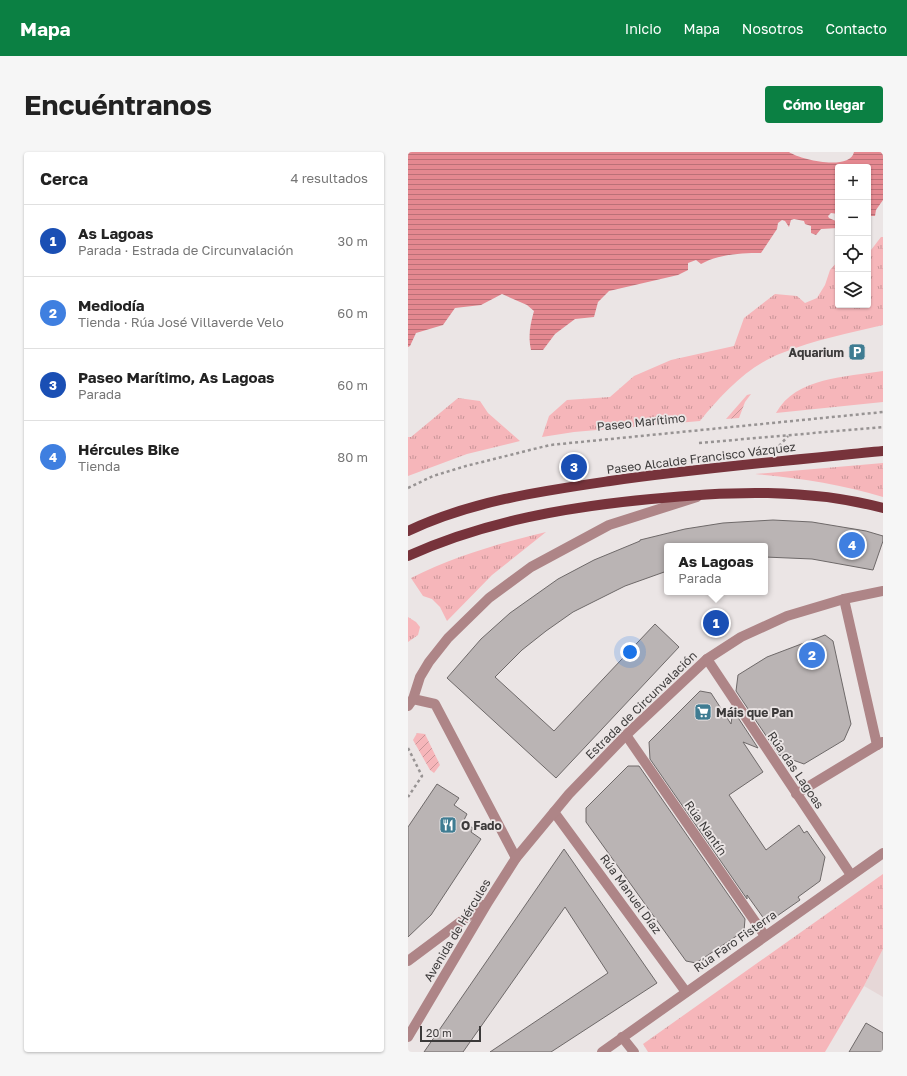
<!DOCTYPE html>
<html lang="es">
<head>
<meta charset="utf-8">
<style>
	:root { --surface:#fff; --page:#f6f6f6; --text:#222; --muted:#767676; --line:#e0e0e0; --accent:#0b8043 }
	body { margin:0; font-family:"Golos Text",sans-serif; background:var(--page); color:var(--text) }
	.controls { position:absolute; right:12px; top:12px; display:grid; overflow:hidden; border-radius:4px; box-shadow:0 1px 3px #0004 }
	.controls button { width:36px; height:36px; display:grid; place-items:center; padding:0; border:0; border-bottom:1px solid var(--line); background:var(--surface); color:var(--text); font:20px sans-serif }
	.scale { position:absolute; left:12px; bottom:10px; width:61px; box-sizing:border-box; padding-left:4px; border:2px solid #3c3a3a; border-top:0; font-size:11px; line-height:14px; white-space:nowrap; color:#3c3a3a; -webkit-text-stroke:3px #ebe5e5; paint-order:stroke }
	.you { position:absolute; left:222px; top:500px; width:14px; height:14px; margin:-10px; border:3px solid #fff; border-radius:50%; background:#1a73e8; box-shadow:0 0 0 6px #1a73e833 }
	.badge { display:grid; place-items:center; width:26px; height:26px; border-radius:50%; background:var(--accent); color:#fff; font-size:13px; font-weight:700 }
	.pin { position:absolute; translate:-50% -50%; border:2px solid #fff; box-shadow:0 1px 4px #0006 }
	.popup { position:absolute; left:256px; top:391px; width:104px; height:52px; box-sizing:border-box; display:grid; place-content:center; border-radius:4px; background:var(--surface); filter:drop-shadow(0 1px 3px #0005); font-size:13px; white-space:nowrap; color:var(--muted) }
	.popup b { font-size:15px; color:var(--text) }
	.popup::after { content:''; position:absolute; left:50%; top:100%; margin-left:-8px; border:8px solid transparent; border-top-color:var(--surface) }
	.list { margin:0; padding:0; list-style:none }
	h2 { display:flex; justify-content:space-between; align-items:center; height:52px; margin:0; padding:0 16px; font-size:17px }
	h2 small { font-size:13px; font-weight:400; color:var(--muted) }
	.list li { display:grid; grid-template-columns:26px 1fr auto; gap:12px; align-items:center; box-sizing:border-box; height:72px; padding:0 16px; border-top:1px solid var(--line) }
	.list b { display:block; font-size:15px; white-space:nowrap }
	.list p { margin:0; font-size:13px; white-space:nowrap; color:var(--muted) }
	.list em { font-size:13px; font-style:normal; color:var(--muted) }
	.icon { flex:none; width:22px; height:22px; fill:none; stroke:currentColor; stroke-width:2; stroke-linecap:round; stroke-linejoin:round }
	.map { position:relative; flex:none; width:475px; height:900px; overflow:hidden; border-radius:4px }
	header { display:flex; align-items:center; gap:24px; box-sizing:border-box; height:56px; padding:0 20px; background:var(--accent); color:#fff }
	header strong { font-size:19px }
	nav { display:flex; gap:22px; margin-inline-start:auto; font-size:14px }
	.intro { display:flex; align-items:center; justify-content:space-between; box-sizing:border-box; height:96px; padding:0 24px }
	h1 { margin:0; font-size:28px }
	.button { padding:10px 18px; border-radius:4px; background:var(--accent); color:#fff; font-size:14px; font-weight:700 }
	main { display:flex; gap:24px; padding:0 24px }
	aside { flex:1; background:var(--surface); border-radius:4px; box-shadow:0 1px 3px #0004 }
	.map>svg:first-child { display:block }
</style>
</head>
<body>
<header>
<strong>Mapa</strong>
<nav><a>Inicio</a><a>Mapa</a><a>Nosotros</a><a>Contacto</a></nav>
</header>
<div class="intro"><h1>Encuéntranos</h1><a class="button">Cómo llegar</a></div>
<main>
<aside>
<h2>Cerca<small>4 resultados</small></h2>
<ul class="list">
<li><span class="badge" style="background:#1a4fb4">1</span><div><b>As Lagoas</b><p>Parada · Estrada de Circunvalación</p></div><em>30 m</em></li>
<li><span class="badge" style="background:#3f7fe0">2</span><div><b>Mediodía</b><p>Tienda · Rúa José Villaverde Velo</p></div><em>60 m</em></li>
<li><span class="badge" style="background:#1a4fb4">3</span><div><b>Paseo Marítimo, As Lagoas</b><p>Parada</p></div><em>60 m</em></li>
<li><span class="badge" style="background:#3f7fe0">4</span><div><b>Hércules Bike</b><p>Tienda</p></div><em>80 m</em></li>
</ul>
</aside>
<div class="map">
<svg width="475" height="900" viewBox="0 0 475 900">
	<defs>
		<pattern id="grass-tufts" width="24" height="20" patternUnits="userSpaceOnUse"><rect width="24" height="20" fill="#f6b6ba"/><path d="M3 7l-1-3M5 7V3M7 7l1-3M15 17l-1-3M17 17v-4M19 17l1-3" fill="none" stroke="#c89598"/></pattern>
		<pattern id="garden-furrows" width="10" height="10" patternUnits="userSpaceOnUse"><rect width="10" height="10" fill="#f6b6ba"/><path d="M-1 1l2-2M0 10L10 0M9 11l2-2" fill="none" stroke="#c89598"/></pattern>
		<pattern id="water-rules" width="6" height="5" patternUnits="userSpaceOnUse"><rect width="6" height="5" fill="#e48890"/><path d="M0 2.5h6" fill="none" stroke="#ba7077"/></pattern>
	</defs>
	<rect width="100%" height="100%" fill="#ebe5e5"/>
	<polygon fill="#e6d7d7" points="475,797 475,845 456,834"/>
	<g fill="url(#grass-tufts)">
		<path d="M 473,85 L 475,85 L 475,173 C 441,181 406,188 374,201 C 340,214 314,242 292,269 L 166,280 L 134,285 L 141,264 L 159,248 L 202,245 L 226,224 L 263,208 L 326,194 L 336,166 L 367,142 L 389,144 L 397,151 L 409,146 L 417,133 L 422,118 L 430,109 L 430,153 L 460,153 L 460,96 L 463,98 Z"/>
		<path d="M 475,219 L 475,250 L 368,261 C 388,225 438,225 475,219 Z"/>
		<polygon points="50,246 72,249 80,261 112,289 59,302 0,324 0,285 3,285"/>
		<path d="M 475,311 L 475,345 C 433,332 391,326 347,322 Z"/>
		<path d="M 138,380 L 84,423 L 39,469 L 32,455 L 24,447 L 15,444 L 3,426 C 46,404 92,391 138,380 Z"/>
		<polygon points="0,465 8,470 12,475 10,483 0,490"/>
		<polygon points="475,722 475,797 456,834 417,900 240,900 235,892"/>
	</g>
	<g fill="url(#garden-furrows)">
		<polygon points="343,242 337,250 331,266 318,267 339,243"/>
		<polygon points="9,581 17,582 32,613 26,621 22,618 5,588"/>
	</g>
	<path fill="url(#water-rules)" d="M 0,0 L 381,0 C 393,8 442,19 446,0 L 473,0 L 475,3 L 475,48 L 468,58 L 467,64 L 460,64 L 460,15 L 430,15 L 430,62 L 423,61 L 420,64 L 421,66 L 430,70 L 430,76 L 413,77 L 408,83 L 403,81 L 403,74 L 397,72 L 396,69 L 386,67 L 383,68 L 381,75 L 377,69 L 374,68 L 370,71 L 369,77 L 353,101 C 333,101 311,102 293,112 L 288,108 L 280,111 L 280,118 L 270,123 L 201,139 L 190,150 L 186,165 L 167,167 L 147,182 L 135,198 L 123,198 C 120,184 122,173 126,159 L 119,153 L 94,142 L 73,153 L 47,156 L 35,173 L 8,181 L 2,194 L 0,195 Z"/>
	<g fill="#bab4b4" stroke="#6e6969">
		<polygon points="365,368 404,370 458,379 475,384 475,389 465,418 404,407 357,405 357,394 259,394 259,419 217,434 165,460 138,479 114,498 87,525 146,579 247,472 271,495 148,626 39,526 73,487 102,461 150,427 186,408 232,389 232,388 277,377 315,371"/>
		<polygon points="417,483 425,489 443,572 436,588 396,612 371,603 328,539 330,523 359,505"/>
		<polygon points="292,539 303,541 323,572 325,558 350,596 335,590 355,620 321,643 358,698 391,673 396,681 399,679 417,705 412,729 390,745 392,748 359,771 339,743 339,747 242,607 241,590"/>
		<polygon points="220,614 231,614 337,767 336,779 288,811 278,809 178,670 178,656"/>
		<polygon points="29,632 51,646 46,653 59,662 55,670 65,676 63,680 73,687 23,763 0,785 0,675"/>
		<polygon points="156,697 249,831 143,900 82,900 200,821 157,755 55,900 16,900"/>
		<polygon points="458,871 475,881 475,900 441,900"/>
	</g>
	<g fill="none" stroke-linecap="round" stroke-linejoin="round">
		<g stroke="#979393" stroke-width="2.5" stroke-dasharray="3 3" stroke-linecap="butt">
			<polyline points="291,291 475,275"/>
			<polyline points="371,294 380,284"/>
			<polyline points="0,336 25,324 58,314 142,293 475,260"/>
			<polyline points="0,596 14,624 0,645"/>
		</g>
		<g stroke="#ae8587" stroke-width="10">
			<polyline points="436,447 469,593"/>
			<polyline points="299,507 443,723"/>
			<polyline points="5,547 27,552 108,706"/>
			<polyline points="0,554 5,547 12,525 21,510 40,486 81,446 123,415 201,373 289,345"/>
			<polyline points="218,583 357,784"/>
			<polyline points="388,642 474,590"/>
			<polyline points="146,660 278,840"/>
			<polyline points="0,809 75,753"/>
			<polyline points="0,885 80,750 108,706 161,642 218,583 299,507 333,485 379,464 436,447 475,439"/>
			<polyline points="214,885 226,900"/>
			<polyline points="194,900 475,701"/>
		</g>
		<g stroke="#77333b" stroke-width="10">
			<path d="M 0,379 C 63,349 134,339 202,329 C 293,316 384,308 475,299"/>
			<path d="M 0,404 C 77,369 160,355 243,347 C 320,339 400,336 475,356"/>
		</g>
	</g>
	<defs>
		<g id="parking-square" transform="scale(0.9)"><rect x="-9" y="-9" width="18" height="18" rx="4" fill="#3f7c92" stroke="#ebe5e5"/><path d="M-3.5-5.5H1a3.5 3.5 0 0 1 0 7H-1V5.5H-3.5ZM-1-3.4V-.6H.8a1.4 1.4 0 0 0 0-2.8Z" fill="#fff"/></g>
		<g id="supermarket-square" transform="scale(0.9)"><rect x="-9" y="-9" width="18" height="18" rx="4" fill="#3f7c92" stroke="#ebe5e5"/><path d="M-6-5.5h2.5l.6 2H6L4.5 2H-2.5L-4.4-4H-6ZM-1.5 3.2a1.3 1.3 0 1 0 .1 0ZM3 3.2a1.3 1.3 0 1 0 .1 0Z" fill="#fff"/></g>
		<g id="restaurant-square" transform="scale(0.9)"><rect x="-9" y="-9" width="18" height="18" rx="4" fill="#3f7c92" stroke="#ebe5e5"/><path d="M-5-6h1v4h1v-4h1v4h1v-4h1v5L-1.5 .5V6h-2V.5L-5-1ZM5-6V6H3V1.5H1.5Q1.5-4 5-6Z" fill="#fff"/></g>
	</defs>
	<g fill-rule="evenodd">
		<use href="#parking-square" x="449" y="200"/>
		<use href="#supermarket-square" x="295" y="560"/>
		<use href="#restaurant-square" x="40" y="673"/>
	</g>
	<g text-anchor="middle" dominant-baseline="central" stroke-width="3.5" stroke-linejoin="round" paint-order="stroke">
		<g font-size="12" font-weight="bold" fill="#3c3a3a" stroke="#ebe5e5" text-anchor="start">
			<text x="436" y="200" text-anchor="end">Aquarium</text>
			<text x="308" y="560">Máis que Pan</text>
			<text x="53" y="673">O Fado</text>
		</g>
		<g font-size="12" fill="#3c3a3a" stroke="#ebe5e5">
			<text transform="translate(233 270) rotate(-6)">Paseo Marítimo</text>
			<text transform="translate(293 306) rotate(-7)">Paseo Alcalde Francisco Vázquez</text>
			<text transform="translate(233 553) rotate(-44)">Estrada de Circunvalación</text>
			<text transform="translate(388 618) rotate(56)">Rúa das Lagoas</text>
			<text transform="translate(298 676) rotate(55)">Rúa Nantín</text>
			<text transform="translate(223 742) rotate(54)">Rúa Manuel Díaz</text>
			<text transform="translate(49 778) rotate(-59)">Avenida de Hércules</text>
			<text transform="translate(327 789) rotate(-35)">Rúa Faro Fisterra</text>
		</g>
	</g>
</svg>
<div class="controls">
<button>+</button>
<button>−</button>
<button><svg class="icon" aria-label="locate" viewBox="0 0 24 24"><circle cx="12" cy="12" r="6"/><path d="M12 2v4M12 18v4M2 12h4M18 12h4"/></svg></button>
<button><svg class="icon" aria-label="layers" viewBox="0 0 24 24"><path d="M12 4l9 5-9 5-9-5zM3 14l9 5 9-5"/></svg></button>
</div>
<div class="scale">20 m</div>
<div class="you"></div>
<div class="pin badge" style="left:308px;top:471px;background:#1a4fb4">1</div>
<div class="popup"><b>As Lagoas</b>Parada</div>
<div class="pin badge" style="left:404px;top:503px;background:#3f7fe0">2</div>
<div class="pin badge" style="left:166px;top:315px;background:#1a4fb4">3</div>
<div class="pin badge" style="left:444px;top:393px;background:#3f7fe0">4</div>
</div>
</main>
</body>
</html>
